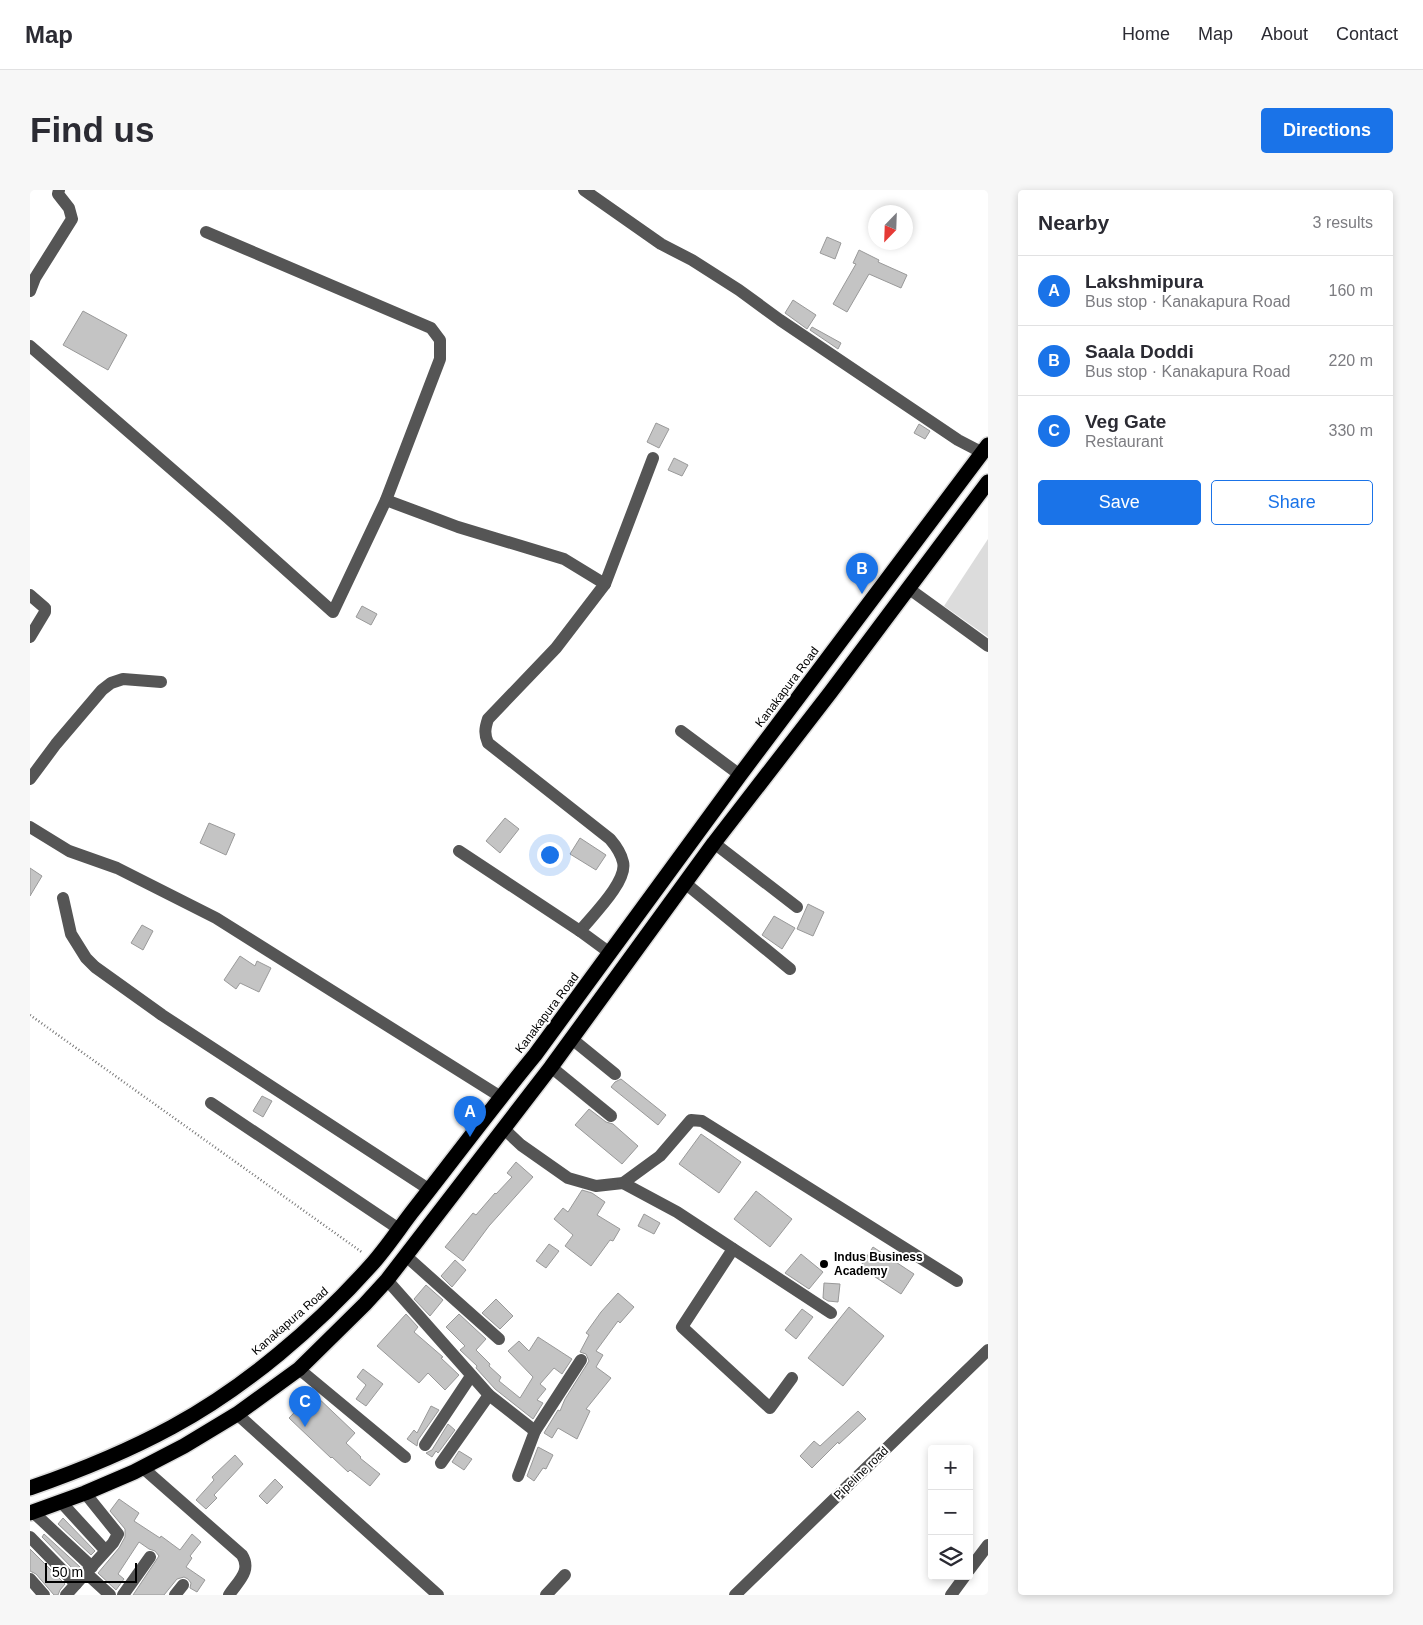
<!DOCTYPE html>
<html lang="en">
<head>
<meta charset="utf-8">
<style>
	:root { --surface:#fff; --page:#f7f7f7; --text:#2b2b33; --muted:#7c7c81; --line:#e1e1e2; --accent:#1a73e8 }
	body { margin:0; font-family:Helvetica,sans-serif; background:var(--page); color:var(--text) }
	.controls { position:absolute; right:15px; bottom:15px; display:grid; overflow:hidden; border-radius:5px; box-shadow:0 2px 8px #0003 }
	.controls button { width:45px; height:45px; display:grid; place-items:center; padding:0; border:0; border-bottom:1px solid var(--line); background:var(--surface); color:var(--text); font:25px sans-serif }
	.compass { position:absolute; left:838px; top:15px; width:45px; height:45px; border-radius:50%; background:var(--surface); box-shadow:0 2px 8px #0003; rotate:203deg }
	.scale { position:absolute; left:15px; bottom:12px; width:92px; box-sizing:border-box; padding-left:5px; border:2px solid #000; border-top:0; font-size:14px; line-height:18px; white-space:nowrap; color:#000; -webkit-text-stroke:4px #fff; paint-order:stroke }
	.you { position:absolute; left:519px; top:664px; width:18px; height:18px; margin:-12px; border:4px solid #fff; border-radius:50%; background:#1a73e8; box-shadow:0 0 0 8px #1a73e833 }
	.badge { display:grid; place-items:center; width:32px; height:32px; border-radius:50%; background:var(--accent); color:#fff; font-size:16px; font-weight:700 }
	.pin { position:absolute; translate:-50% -41px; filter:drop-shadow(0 1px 2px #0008) }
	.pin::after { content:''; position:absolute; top:26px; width:18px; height:15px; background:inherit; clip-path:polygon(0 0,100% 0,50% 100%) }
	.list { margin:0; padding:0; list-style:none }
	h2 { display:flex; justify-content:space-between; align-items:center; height:65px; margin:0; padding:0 20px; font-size:21px }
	h2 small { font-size:16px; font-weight:400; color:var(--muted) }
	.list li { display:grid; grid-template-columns:32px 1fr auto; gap:15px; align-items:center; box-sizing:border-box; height:70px; padding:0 20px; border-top:1px solid var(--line) }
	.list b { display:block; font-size:19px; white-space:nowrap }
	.list p { margin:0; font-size:16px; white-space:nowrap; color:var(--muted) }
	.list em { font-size:16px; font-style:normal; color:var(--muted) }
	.actions { display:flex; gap:10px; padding:15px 20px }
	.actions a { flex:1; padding:11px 0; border:1px solid var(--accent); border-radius:5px; text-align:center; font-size:18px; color:var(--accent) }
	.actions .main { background:var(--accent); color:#fff }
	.icon { flex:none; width:28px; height:28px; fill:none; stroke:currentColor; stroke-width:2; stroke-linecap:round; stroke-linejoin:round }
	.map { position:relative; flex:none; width:958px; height:1405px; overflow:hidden; border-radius:5px }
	header { display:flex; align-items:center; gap:30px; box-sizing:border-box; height:70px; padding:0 25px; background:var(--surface); border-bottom:1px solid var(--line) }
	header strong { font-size:24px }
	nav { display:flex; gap:28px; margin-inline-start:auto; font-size:18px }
	.intro { display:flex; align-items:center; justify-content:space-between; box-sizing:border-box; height:120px; padding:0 30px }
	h1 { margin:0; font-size:35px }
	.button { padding:12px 22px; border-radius:5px; background:var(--accent); color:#fff; font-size:18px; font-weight:700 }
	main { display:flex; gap:30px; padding:0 30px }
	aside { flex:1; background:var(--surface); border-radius:5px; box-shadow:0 2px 8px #0003 }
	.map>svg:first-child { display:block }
</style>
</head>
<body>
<header>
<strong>Map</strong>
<nav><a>Home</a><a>Map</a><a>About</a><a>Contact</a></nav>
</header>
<div class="intro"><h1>Find us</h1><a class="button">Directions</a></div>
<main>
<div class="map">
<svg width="958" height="1405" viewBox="0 0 958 1405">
	<rect width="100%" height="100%" fill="#fff"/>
	<polygon fill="#dcdcdc" points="958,349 958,447 914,416"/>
	<g fill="#c4c4c4" stroke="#999">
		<polygon points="797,47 811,53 805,69 790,63"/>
		<polygon points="829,60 849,70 848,72 877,85 871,98 839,84 817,122 803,114 826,74 823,73"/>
		<polygon points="763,110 786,125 777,139 755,123"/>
		<polygon points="53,121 97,145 78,180 33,155"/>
		<polygon points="782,137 811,153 808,159 780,140"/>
		<polygon points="626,233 639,239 629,258 617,252"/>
		<polygon points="889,234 900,241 895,249 884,243"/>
		<polygon points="644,268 658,275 652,286 638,280"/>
		<polygon points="332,416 347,424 341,435 326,427"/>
		<polygon points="475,628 489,639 470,663 456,651"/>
		<polygon points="179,633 205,644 196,665 170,653"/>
		<polygon points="550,648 576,665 566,680 540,664"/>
		<polygon points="0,678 12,686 0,706"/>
		<polygon points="778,714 794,722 783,746 767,739"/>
		<polygon points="744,726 765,738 752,759 732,745"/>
		<polygon points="112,735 123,741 113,760 101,753"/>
		<polygon points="210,766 225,776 227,771 241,778 229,802 210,793 206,799 194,790"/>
		<polygon points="591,889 636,925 628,935 581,897 585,892"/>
		<polygon points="232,906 242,911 233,927 223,921"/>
		<polygon points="559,919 576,932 583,934 608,956 592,974 545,935"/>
		<polygon points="671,944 711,972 689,1003 649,974"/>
		<polygon points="486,972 503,987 459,1036 433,1071 415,1057 443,1023 446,1025 465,1003 466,1004 482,987 477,983"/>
		<polygon points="552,1000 562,1003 575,1012 567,1025 590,1039 583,1051 580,1050 561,1076 535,1056 543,1045 524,1029 533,1018 538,1022"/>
		<polygon points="726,1001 762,1029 740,1057 704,1029"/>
		<polygon points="614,1024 630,1033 624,1044 608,1036"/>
		<polygon points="519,1054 529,1061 516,1078 506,1071"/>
		<polygon points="843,1057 884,1084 871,1104 830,1077"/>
		<polygon points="771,1064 793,1082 779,1099 755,1083"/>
		<polygon points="425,1070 436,1080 422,1097 411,1086"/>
		<polygon points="794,1093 810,1094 808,1112 798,1111 793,1108"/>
		<polygon points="396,1095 413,1110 400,1126 384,1109"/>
		<polygon points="588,1103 604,1117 590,1133 588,1131 566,1161 573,1165 566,1177 581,1188 556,1219 560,1221 547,1249 528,1238 522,1248 514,1243 528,1220 530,1221 535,1209 559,1171 556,1164 550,1162 559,1145 556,1143 571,1122"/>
		<polygon points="466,1109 483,1126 470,1139 452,1123"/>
		<polygon points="819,1117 854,1146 813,1196 778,1168"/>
		<polygon points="772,1119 783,1127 766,1149 755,1140"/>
		<polygon points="376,1124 388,1137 384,1142 413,1167 411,1168 429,1185 415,1200 398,1183 389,1193 347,1156"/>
		<polygon points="429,1124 456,1149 446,1160 460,1174 459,1176 471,1187 469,1191 490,1208 503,1187 478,1161 489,1151 499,1161 508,1147 542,1169 532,1184 524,1178 510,1194 516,1199 507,1210 513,1213 503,1229 465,1199 446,1178 447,1176 430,1160 435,1156 416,1137"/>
		<polygon points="333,1179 353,1194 336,1216 326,1209 336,1195 327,1187"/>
		<polygon points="283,1203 325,1243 316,1253 331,1267 330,1268 350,1284 340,1296 320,1280 318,1282 302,1267 301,1268 259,1228"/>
		<polygon points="401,1216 409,1220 388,1250 387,1256 377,1249 384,1240 387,1243"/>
		<polygon points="828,1221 836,1229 809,1254 808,1252 782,1278 770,1266 784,1251 790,1256"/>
		<polygon points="418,1234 425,1240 408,1263 406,1261 402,1267 396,1263 402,1260"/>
		<polygon points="508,1257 523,1265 516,1279 513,1278 504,1291 497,1286"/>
		<polygon points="429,1261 442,1269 434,1280 422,1272"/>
		<polygon points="205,1265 213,1274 184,1305 187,1308 176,1319 166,1310 184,1290 182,1287"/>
		<polygon points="245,1289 253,1297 237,1314 229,1306"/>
		<polygon points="89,1309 109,1323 104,1331 130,1348 131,1346 150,1360 162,1344 171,1352 160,1366 162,1368 156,1377 175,1390 167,1402 160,1398 161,1393 158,1389 154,1387 147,1389 134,1405 103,1405 129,1366 125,1361 119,1359 109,1352 88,1384 94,1389 86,1400 68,1383 89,1358 95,1347 95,1339 80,1321"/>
		<polygon points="33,1328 65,1361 61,1365 28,1334"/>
		<polygon points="14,1344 50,1377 46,1382 12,1347"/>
		<polygon points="0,1359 35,1394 30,1400 28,1405 24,1405 6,1384 0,1381"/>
	</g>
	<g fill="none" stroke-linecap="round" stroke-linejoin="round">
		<g stroke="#dbdbdb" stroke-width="18">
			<g id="highway">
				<path d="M 0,1298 C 49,1281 96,1262 142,1237 C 216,1197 287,1136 343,1073 C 357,1057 369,1039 382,1022 C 423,970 463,916 505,865 L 710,585 L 958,255"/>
				<polyline points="0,1323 55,1303 104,1282 154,1256 207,1224 269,1179 335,1114 357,1090 521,877 684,653 800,503 958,292"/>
			</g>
		</g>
		<polyline stroke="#777" stroke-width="2.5" stroke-dasharray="1 2.5" stroke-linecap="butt" points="0,825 333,1063"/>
		<g stroke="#555" stroke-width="12">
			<polyline points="554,0 631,54 662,70 709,100 750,130 928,250 953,263"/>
			<polyline points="0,101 5,88 42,29 39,18 28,4 29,0"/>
			<polyline points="0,156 198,328 303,422 356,310 410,169 410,150 401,138 176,42"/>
			<path d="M 356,310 L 428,337 L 534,369 L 575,394 L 526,458 L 458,529 C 455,538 454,544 458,553 L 580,649 C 586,656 591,663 593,672 C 598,691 562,726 550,741 L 580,763"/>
			<polyline points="575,394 623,268"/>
			<polyline points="878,398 958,456"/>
			<polyline points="0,405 15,418 15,422 0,447"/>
			<polyline points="651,541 710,585"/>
			<polyline points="0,589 26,554 72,500 81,493 93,489 131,492"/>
			<polyline points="0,637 39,661 87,678 186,728 471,907"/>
			<polyline points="684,653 767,717"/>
			<polyline points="429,661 550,741"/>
			<polyline points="655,693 760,779"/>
			<polyline points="33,708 41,744 56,768 65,777 132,825 400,1000"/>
			<polyline points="542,849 585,884"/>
			<polyline points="521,877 581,926"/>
			<polyline points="181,913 369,1039"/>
			<polyline points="473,938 491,955 538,988 566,996 593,993 630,966 661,930 672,931 927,1091"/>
			<polyline points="593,993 647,1022 801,1123"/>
			<polyline points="703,1059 652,1137 740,1218 762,1188"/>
			<polyline points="376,1066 469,1149"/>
			<polyline points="357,1090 459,1205 505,1241"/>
			<polyline points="269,1179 375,1267"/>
			<polyline points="207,1224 408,1405"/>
			<polyline points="395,1255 441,1186"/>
			<polyline points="411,1273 459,1205"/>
			<path d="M 113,1278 L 212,1365 C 222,1381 208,1391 199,1405"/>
			<polyline points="488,1286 505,1241 551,1170"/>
			<polyline points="31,1312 75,1360"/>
			<polyline points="3,1322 62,1377"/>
			<polyline points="0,1347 46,1394"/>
			<polyline points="939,1380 958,1355"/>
			<polyline points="56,1383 80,1405"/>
			<polyline points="0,1389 14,1405"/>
			<polyline points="36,1405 83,1353 88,1344 55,1303"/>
			<polyline points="93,1405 120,1367"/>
			<polyline points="145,1405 153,1395"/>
			<polyline points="516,1405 535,1385"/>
			<polyline points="705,1405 958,1160"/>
			<polyline points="921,1405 935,1386"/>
		</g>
		<use href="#highway" stroke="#000" stroke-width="15"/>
	</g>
	<circle fill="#000" stroke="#fff" stroke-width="2" cx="794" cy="1074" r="5"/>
	<g text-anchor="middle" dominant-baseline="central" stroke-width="4" stroke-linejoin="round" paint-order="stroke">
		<g font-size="12" fill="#000" stroke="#fff">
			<text transform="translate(757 497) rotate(-53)">Kanakapura Road</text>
			<text transform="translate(517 823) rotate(-53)">Kanakapura Road</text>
			<text transform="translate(260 1131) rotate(-41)">Kanakapura Road</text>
			<text transform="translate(831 1283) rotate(-44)">Pipeline road</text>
		</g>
		<g font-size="12" font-weight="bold" fill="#000" stroke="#fff" text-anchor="start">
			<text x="804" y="1067">Indus Business<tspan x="804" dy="14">Academy</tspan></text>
		</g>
	</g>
</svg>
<div class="controls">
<button>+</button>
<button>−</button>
<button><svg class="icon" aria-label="layers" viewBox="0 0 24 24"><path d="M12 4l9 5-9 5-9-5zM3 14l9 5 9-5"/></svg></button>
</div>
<svg class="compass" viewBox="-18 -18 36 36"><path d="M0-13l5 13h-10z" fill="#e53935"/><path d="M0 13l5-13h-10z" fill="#7c7c81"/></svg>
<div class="scale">50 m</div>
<div class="you"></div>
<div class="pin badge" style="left:440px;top:947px">A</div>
<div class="pin badge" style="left:832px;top:404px">B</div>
<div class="pin badge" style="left:275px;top:1237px">C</div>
</div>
<aside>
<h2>Nearby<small>3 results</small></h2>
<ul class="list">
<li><span class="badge">A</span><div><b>Lakshmipura</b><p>Bus stop · Kanakapura Road</p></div><em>160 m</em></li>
<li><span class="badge">B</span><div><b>Saala Doddi</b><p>Bus stop · Kanakapura Road</p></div><em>220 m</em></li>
<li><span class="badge">C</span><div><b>Veg Gate</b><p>Restaurant</p></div><em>330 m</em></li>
</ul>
<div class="actions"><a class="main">Save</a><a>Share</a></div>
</aside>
</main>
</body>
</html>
